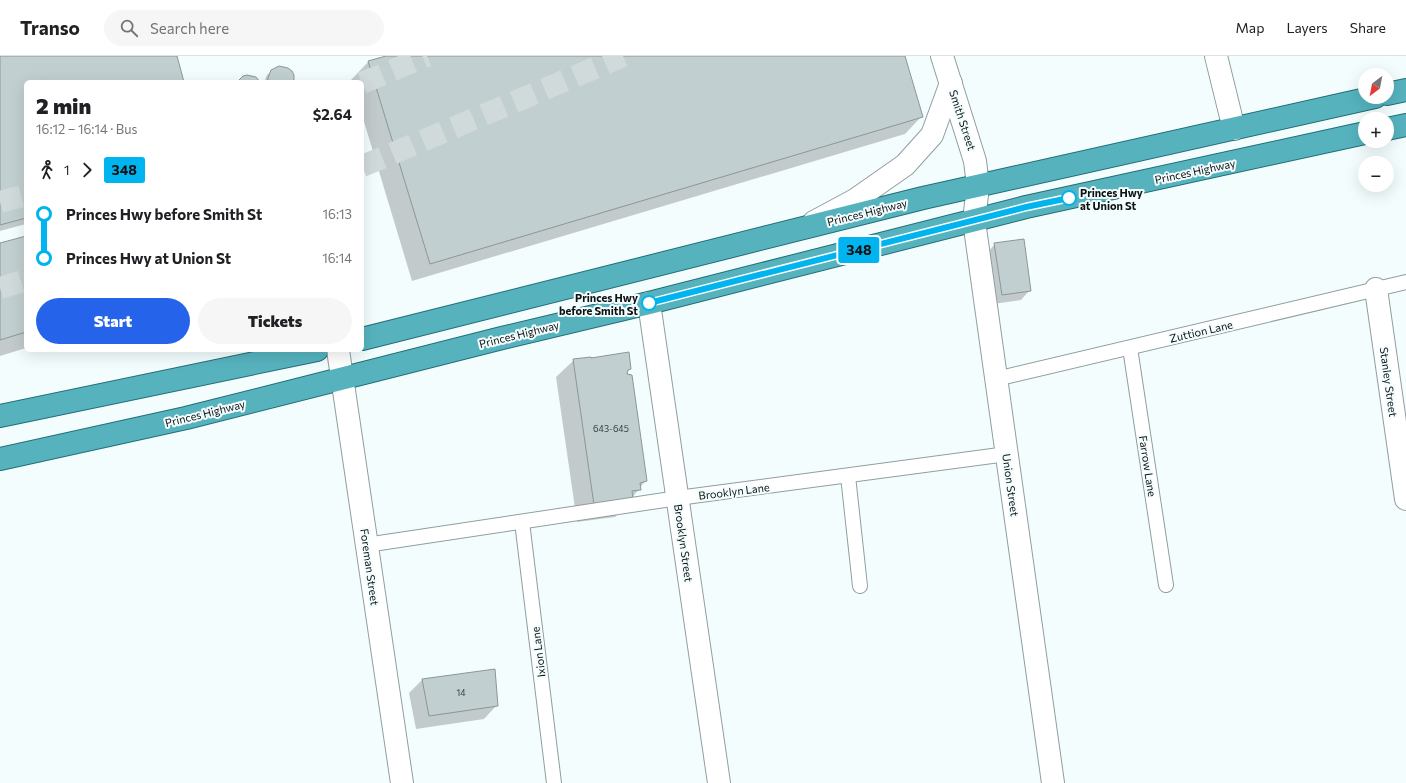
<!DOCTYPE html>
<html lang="en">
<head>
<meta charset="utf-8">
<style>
	body { margin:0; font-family:Commissioner,sans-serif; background:#f6f6f6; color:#202124; height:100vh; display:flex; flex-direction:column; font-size:15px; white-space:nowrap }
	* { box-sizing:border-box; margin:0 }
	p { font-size:13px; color:#757577 }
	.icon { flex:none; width:22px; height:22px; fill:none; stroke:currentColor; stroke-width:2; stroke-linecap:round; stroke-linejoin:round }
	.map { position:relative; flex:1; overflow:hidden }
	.drawer { position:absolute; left:24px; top:24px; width:340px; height:272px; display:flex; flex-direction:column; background:#fff; border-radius:6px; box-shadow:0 4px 16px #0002 }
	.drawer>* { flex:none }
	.badge { padding:0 8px; border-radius:3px; font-size:14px; line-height:26px }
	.needle { width:26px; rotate:212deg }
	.tools { position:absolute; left:1358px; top:12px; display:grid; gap:8px }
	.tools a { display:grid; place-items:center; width:36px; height:36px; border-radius:50%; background:#fff; box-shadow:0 4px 16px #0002; font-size:20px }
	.map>.badge { position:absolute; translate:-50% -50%; box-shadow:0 0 0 2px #fff }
	.legs { display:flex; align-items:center; gap:6px; height:44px; padding:0 12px; font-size:13px }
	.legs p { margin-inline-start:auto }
	.headline { display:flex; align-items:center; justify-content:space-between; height:68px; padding:0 12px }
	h1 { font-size:22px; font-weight:800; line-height:30px }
	.action { display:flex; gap:8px; margin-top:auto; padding:8px 12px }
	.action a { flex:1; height:46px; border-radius:24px; background:#2563eb; color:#fff; font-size:16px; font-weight:800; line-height:46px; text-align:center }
	.action a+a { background:#f6f6f6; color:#202124 }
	ul { padding:0 12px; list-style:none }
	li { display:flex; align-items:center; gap:14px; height:44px; font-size:15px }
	li i { display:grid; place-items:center; width:6px; height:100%; margin:0 5px; background:currentColor }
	li i::after { content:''; width:10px; height:10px; margin:-5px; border:3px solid; border-radius:50%; background:#fff }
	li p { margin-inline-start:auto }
	li:first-child i { background:linear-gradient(#0000 50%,currentColor 0) }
	li:last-child i { background:linear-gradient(currentColor 50%,#0000 0) }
	header { display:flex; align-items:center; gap:24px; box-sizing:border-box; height:56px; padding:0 20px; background:#fff; border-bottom:1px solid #e0e0e0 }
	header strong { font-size:19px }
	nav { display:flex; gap:22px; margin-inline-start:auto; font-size:14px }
	.search { width:280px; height:36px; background:#f6f6f6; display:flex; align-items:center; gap:10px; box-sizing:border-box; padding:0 14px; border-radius:22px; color:#757577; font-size:15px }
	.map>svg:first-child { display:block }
</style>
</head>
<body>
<header>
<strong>Transo</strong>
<div class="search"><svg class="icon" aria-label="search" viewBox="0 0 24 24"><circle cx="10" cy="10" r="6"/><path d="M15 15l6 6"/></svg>Search here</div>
<nav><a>Map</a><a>Layers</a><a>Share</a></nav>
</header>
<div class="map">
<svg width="1406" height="727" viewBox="0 0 1406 727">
	<rect width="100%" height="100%" fill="#f4fdfe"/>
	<!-- shadow -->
	<g fill="#0003">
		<polygon points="0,0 176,0 183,26 26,26 26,168 0,175"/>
		<polygon points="390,0 904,0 922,60 905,78 412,225 362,59 362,26 352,26 351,24 368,6"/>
		<polygon points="280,11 284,11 291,15 292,26 264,26 267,19 272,15"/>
		<polygon points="26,181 26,292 0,300 0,189"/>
		<polygon points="995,188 1030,234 1021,244 993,248 986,198"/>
		<polygon points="591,303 630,312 627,316 646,424 632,442 632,444 615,461 577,466 556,321 574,304"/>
		<polygon points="422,624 497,649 484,663 416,673 409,637"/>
	</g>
	<!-- building -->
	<g fill="#c1cfd1" stroke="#8a9799">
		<polygon points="0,0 177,0 184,26 26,26 26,162 0,169"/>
		<polygon points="386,0 905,0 923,61 430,208 368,5"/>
		<polygon points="279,10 288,12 292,15 294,19 294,26 268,26 268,22 271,14"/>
		<polygon points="247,19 256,21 260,26 237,26 243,20"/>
		<polygon points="26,180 26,276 0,284 0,187"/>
		<polygon points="1024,183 1031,235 1002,239 994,187"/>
		<polygon points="629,296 631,313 628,314 627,318 632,319 647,425 640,427 641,434 632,435 633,444 594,449 573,303 591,301 591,302"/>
		<polygon points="495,613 498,650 429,660 422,623"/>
	</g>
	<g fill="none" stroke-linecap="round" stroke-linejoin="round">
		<!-- motorway-tunnel -->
		<g stroke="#d1dadb" stroke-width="22" stroke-dasharray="22 11" stroke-linecap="butt">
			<polyline points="362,27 427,0"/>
			<polyline points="362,110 389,99 623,0"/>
			<polyline points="0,146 26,139"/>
			<polyline points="0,232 26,224"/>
		</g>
		<!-- service casing -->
		<g stroke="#909ea0" stroke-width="16">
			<g id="service">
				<polyline points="1130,292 1166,529"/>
				<polyline points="996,323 1406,226"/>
				<polyline points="848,420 860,530"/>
				<polyline points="522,466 554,727"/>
				<polyline points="366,489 678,442 1007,398"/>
			</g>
		</g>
		<!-- minor casing -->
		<g stroke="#909ea0" stroke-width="24">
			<g id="minor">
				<polyline points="942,0 975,105 978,130 974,165 1053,727"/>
				<polyline points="1216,0 1234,73"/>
				<polyline points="814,166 855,144 905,109 932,79 951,27"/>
				<polyline points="1376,233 1406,443"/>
				<polyline points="649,247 719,727"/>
				<polyline points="338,294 402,727"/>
			</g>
		</g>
		<!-- trunk casing -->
		<g stroke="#216e77" stroke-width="24">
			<g id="trunk">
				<polyline points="1387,38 1406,34"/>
				<polyline points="1387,73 1406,69"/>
				<polyline points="362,283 923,142 1375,41"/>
				<polyline points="0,360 317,294"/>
				<polyline points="0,403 186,362 502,282 649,247 1026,151 1365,77"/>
			</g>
		</g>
		<!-- service -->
		<use href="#service" stroke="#fff" stroke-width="14"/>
		<!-- minor -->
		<use href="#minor" stroke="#fff" stroke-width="22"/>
		<!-- trunk -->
		<use href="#trunk" stroke="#56b3be" stroke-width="22"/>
	</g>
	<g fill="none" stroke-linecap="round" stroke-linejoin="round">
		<!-- line-1 casing -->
		<g stroke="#fff" stroke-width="9">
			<polyline id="line-1" points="649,247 1026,151 1069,142"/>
		</g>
		<!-- line-1 -->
		<use href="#line-1" stroke="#00b5ef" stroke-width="6"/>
	</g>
	<!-- markers -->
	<g fill="#fff" stroke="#00b5ef" stroke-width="2">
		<circle cx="1069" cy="142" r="7"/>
		<circle cx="649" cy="247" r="7"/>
	</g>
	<g text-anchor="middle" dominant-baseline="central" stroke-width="4" stroke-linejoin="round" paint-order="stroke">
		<!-- number labels -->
		<g font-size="9" fill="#3a4142">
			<text x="611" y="372">643-645</text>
			<text x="461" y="636">14</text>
		</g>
		<!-- street labels -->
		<g font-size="11" fill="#0d1213" stroke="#f4fdfe">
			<text transform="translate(963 64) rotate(72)">Smith Street</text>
			<text transform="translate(1195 115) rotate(-12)">Princes Highway</text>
			<text transform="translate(867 156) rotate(-14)">Princes Highway</text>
			<text transform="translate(1201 275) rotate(-13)">Zuttion Lane</text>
			<text transform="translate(519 278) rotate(-14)">Princes Highway</text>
			<text transform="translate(1389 326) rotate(82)">Stanley Street</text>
			<text transform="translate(205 357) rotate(-14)">Princes Highway</text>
			<text transform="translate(1148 410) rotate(81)">Farrow Lane</text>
			<text transform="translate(1011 429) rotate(82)">Union Street</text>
			<text transform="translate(734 435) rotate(-7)">Brooklyn Lane</text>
			<text transform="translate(684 487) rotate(82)">Brooklyn Street</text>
			<text transform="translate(370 511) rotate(82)">Foreman Street</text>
			<text transform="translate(538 596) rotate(-97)">Ixion Lane</text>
		</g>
		<!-- stop labels -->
		<g font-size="11" font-weight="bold" fill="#0d1213" stroke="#f4fdfe" text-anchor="start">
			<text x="1080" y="136">Princes Hwy<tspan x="1080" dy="13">at Union St</tspan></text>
			<text x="638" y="241" text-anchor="end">Princes Hwy<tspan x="638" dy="13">before Smith St</tspan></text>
		</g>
	</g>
</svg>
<div class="tools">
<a><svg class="needle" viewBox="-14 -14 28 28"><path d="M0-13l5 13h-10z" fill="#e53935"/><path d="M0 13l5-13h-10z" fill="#757577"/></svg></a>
<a>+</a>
<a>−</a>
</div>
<b class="badge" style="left:859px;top:194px;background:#00b5ef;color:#111">348</b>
<section class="drawer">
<div class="headline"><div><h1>2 min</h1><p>16:12 – 16:14 · Bus</p></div><b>$2.64</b></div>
<div class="legs"><svg class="icon" aria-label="walk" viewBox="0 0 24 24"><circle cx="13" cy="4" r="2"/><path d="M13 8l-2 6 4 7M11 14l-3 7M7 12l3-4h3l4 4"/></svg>1<svg class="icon" aria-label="forward" viewBox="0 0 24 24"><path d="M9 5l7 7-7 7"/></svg><b class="badge" style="background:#00b5ef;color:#111">348</b></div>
<ul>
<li><i style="color:#00b5ef"></i><b>Princes Hwy before Smith St</b><p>16:13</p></li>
<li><i style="color:#00b5ef"></i><b>Princes Hwy at Union St</b><p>16:14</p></li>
</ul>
<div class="action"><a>Start</a><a>Tickets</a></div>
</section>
</div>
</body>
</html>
